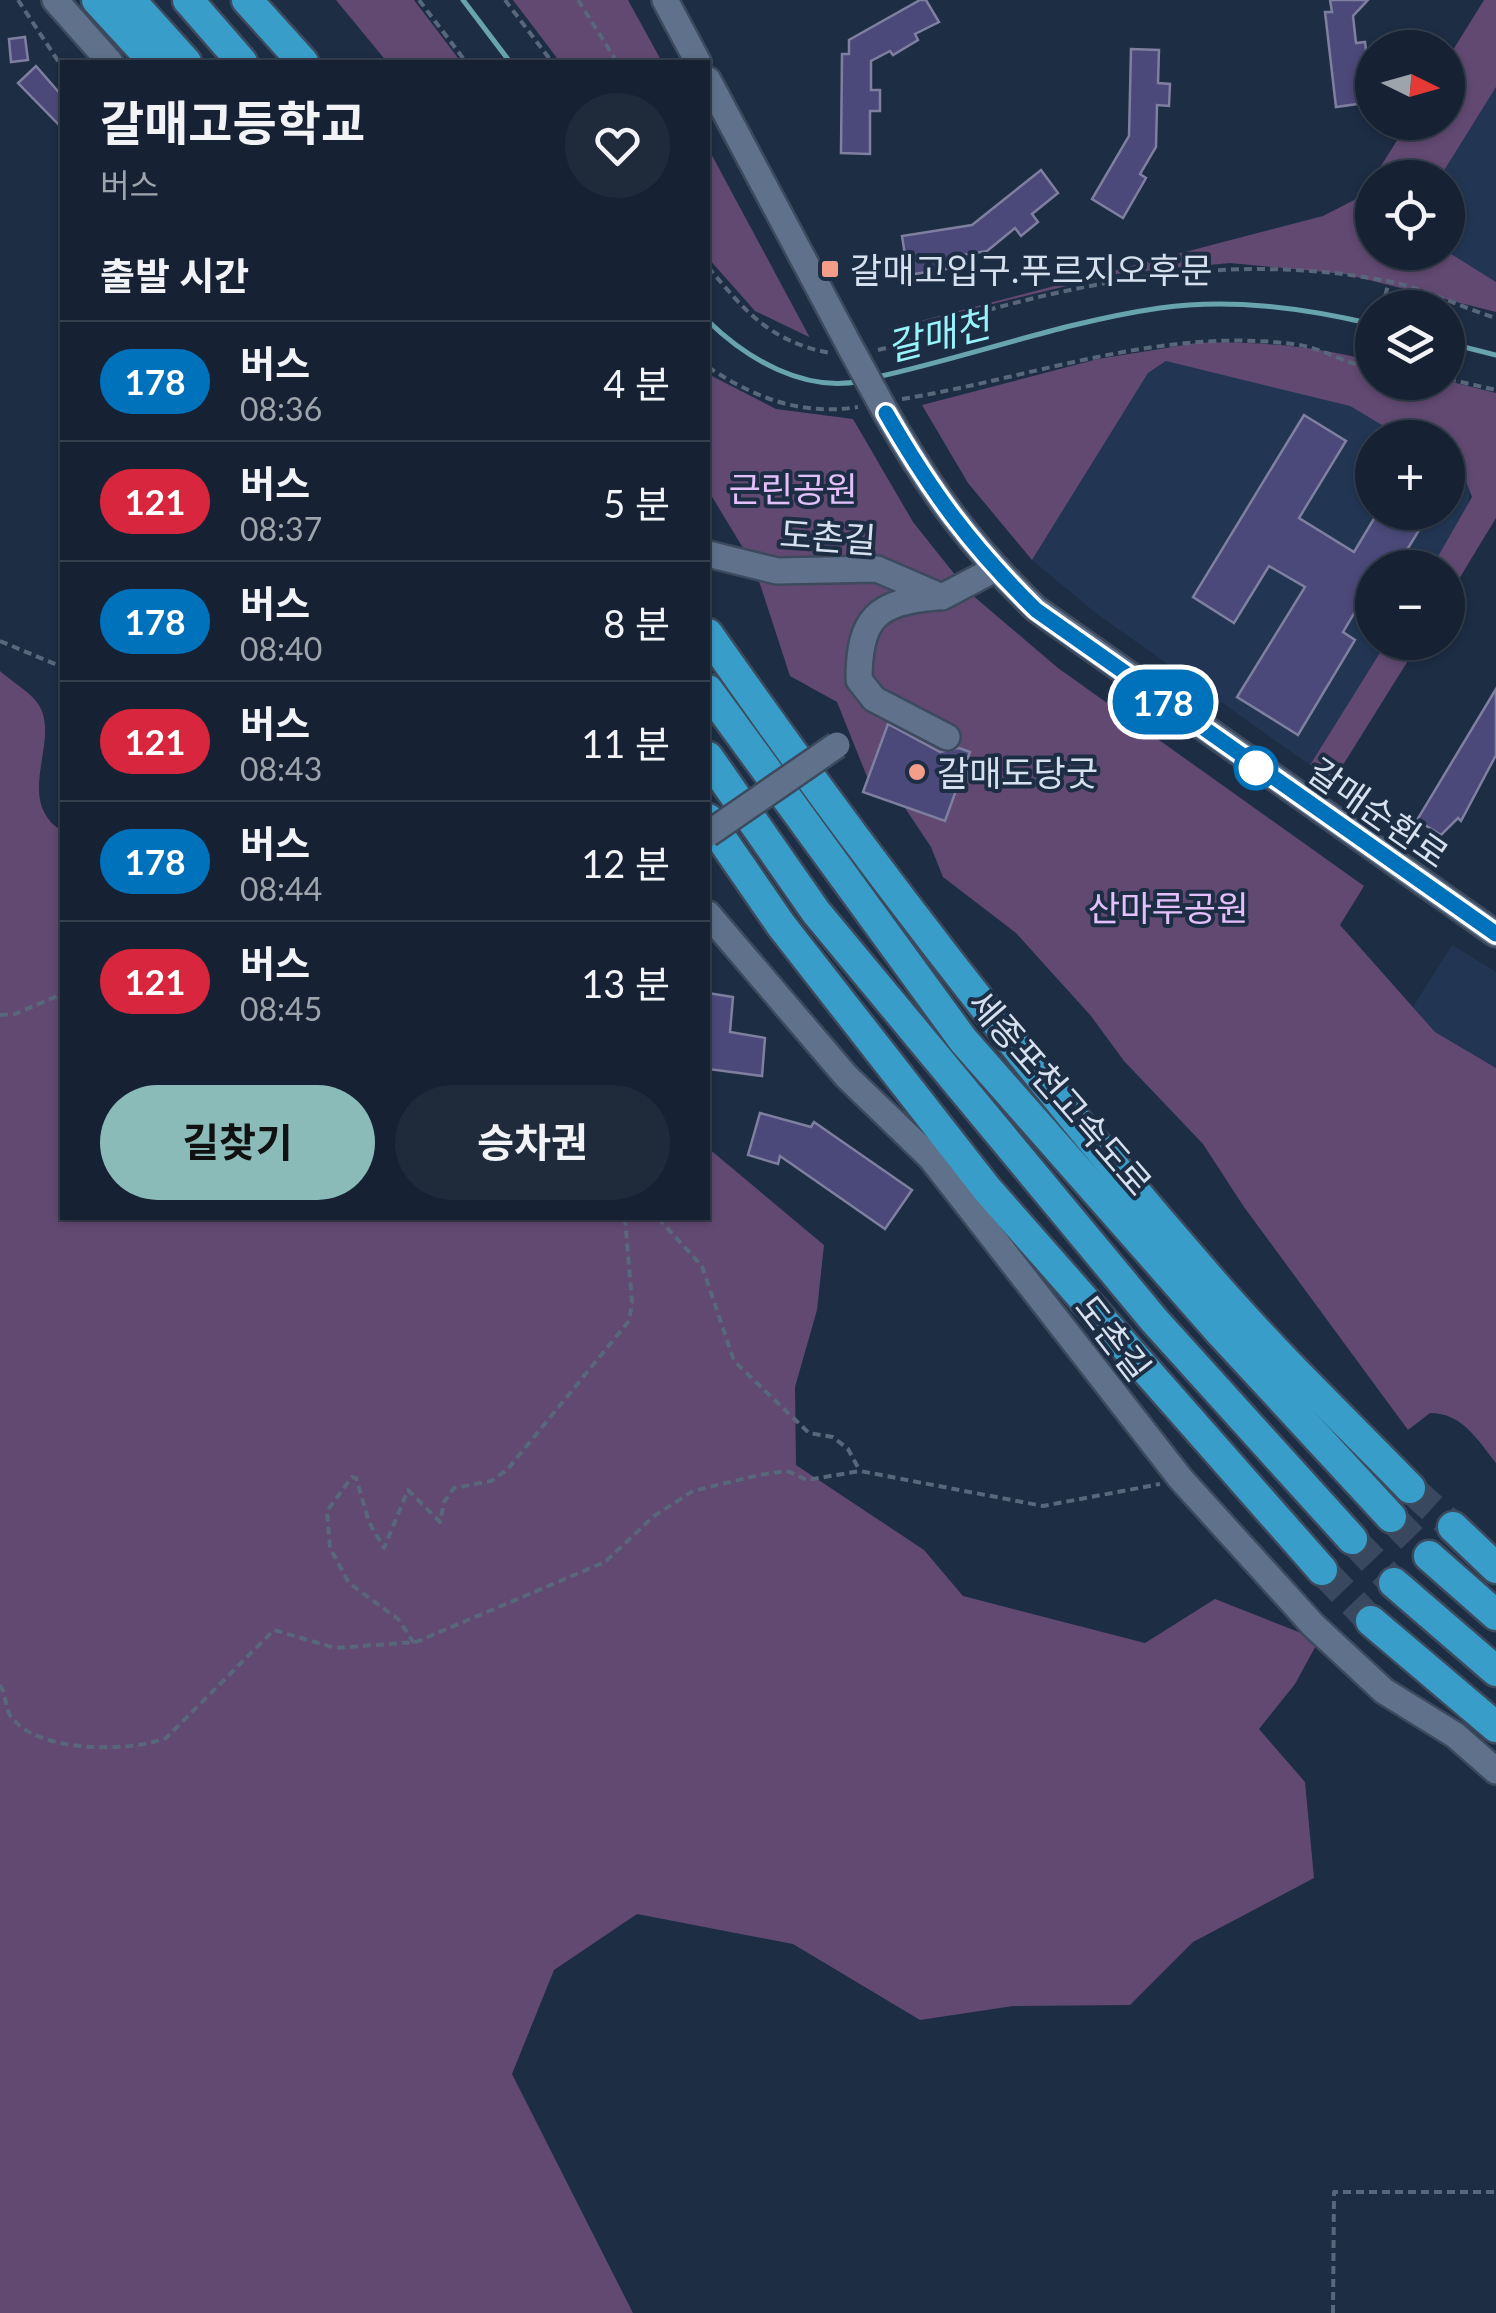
<!DOCTYPE html>
<html lang="ko">
<head>
<meta charset="utf-8">
<style>
	body { margin:0; font-family:Lato,"Noto Sans KR",sans-serif; background:#1f2a3b; color:#f1f3f6; height:100vh; display:flex; flex-direction:column; font-size:38px; white-space:nowrap }
	* { box-sizing:border-box; margin:0 }
	p { font-size:32px; color:#9ea4ac }
	.icon { flex:none; width:55px; height:55px; fill:none; stroke:currentColor; stroke-width:2; stroke-linecap:round; stroke-linejoin:round }
	.map { position:relative; flex:1; overflow:hidden }
	.sheet { position:absolute; left:60px; top:60px; width:650px; height:1160px; display:flex; flex-direction:column; background:#162233; border-radius:0px; box-shadow:0 2px 8px #0004,0 0 0 2px #353f4e }
	.sheet>* { flex:none }
	.badge { padding:0 20px; border-radius:32px; font-size:35px; line-height:65px }
	.needle { width:65px; rotate:95deg }
	.tools { position:absolute; left:1355px; top:30px; display:grid; gap:20px }
	.tools a { display:grid; place-items:center; width:110px; height:110px; border-radius:50%; background:#162233; box-shadow:0 2px 8px #0004,0 0 0 2px #353f4e; font-size:50px }
	.map>.badge { position:absolute; translate:-50% -50%; box-shadow:0 0 0 5px #fff }
	h2 { padding:0 40px; font-size:38px; line-height:90px }
	.round { display:grid; place-items:center; flex:none; width:105px; height:105px; border-radius:52px; background:#1f2a3b }
	.overview { display:flex; align-items:center; justify-content:space-between; height:170px; padding:0 40px }
	h1 { font-size:48px; font-weight:700; line-height:75px }
	.action { display:flex; gap:20px; margin-top:auto; padding:20px 40px }
	.action a { flex:1; height:115px; border-radius:60px; background:#8bbbb9; color:#111; font-size:40px; font-weight:700; line-height:115px; text-align:center }
	.action a+a { background:#1f2a3b; color:#f1f3f6 }
	ul { padding:0; list-style:none }
	li { display:flex; align-items:center; gap:30px; height:120px; padding:0 40px; border-top:2px solid #353f4e }
	li div { flex:1 }
	li b { display:block; font-size:38px }
	li em { font-style:normal }
	li .badge { min-width:110px; font-weight:700; text-align:center }
	.map>svg:first-child { display:block }
</style>
</head>
<body>
<div class="map">
<svg width="1496" height="2313" viewBox="0 0 1496 2313">
	<rect width="100%" height="100%" fill="#1d2d44"/>
	<!-- built -->
	<g fill="#223653">
		<polygon points="1496,87 1496,282 1448,252 1448,178 1440,177"/>
		<polygon points="1168,360 1350,406 1402,437 1372,438 1372,512 1448,512 1448,466 1470,487 1468,510 1432,567 1372,568 1372,642 1386,643 1310,765 1097,614 1032,560 1148,373"/>
		<polygon points="1452,945 1496,972 1496,1068 1435,1032 1413,1007"/>
	</g>
	<!-- green -->
	<g fill="#614971">
		<polygon points="336,0 414,0 461,62 387,62"/>
		<polygon points="513,0 628,0 662,62 560,62"/>
		<polygon points="1484,0 1496,0 1496,87 1440,177 1374,177 1408,123 1448,122 1448,58"/>
		<polygon points="708,148 809,336 809,337 755,311 708,258"/>
		<polygon points="1372,180 1372,252 1448,252 1496,282 1496,312 1345,274 1230,263 1116,274 882,331 1323,216 1354,200"/>
		<path d="M 1197,343 C 1257,341 1314,346 1372,361 L 1372,382 L 1448,381 L 1496,393 L 1496,518 L 1448,597 L 1448,568 L 1432,567 L 1472,497 L 1465,479 L 1448,466 L 1448,438 L 1402,437 L 1350,406 L 1166,361 L 1148,373 L 1032,560 L 968,483 L 922,405 L 1098,359 Z"/>
		<polygon points="708,374 776,409 853,419 913,522 960,581 950,587 746,553 708,490"/>
		<path d="M 861,574 L 903,589 C 896,597 884,598 875,606 C 855,624 844,677 860,699 L 941,742 L 952,730 L 875,691 C 859,668 868,628 889,611 L 949,605 L 971,594 L 1058,668 L 1364,886 L 1340,925 L 1435,1032 L 1496,1068 L 1496,1463 C 1477,1439 1462,1413 1430,1413 L 1408,1430 L 1244,1207 L 1203,1144 L 1124,1061 L 1091,1016 L 1016,933 L 943,877 L 931,847 L 903,805 L 874,794 L 837,702 L 790,676 L 757,575 Z"/>
		<polygon points="1386,643 1419,643 1333,781 1310,765"/>
		<path d="M 0,671 C 11,681 27,690 36,701 C 65,737 11,798 62,831 L 62,1218 L 708,1218 L 708,1148 L 824,1245 L 817,1310 L 795,1387 L 796,1465 L 924,1550 L 963,1596 L 1145,1643 L 1215,1599 L 1319,1640 L 1295,1684 L 1259,1729 L 1305,1782 L 1314,1878 L 1193,1942 L 1130,2005 L 1013,2006 L 920,2020 L 793,1944 L 637,1914 L 554,1970 L 512,2074 L 633,2313 L 0,2313 Z"/>
	</g>
	<g fill="none" stroke-linecap="round" stroke-linejoin="round">
		<!-- stream -->
		<g stroke="#67a4ad" stroke-width="5">
			<polyline points="463,0 510,62"/>
			<path d="M 708,321 C 747,359 805,393 861,381"/>
			<polyline points="1448,343 1496,355"/>
			<path d="M 877,377 C 972,356 1063,322 1160,308 C 1231,298 1303,308 1372,324"/>
		</g>
	</g>
	<!-- building -->
	<g fill="#4b4979" stroke="#7f7f9f" stroke-width="2.5">
		<polygon points="920,0 926,0 939,22 915,34 918,40 893,55 890,51 871,61 871,90 880,90 880,111 870,111 870,154 841,153 842,54 849,54 849,40"/>
		<polygon points="1330,0 1368,0 1353,16 1356,43 1365,42 1368,66 1361,67 1365,103 1336,107 1325,12 1332,12"/>
		<polygon points="25,37 28,60 11,62 9,39"/>
		<polygon points="1131,49 1159,50 1158,83 1170,84 1169,106 1157,105 1156,147 1140,174 1146,178 1123,218 1092,199 1129,136"/>
		<polygon points="36,66 62,96 62,128 18,83"/>
		<polygon points="1041,170 1058,193 1032,214 1038,222 1021,236 1015,228 987,251 951,257 953,268 908,275 902,236 972,225"/>
		<polygon points="1304,415 1346,441 1299,518 1354,552 1378,512 1430,512 1396,568 1386,562 1382,568 1372,568 1372,583 1343,632 1355,640 1298,735 1237,697 1305,587 1269,566 1234,623 1193,597"/>
		<polygon points="1496,689 1496,755 1461,821 1458,818 1441,835 1417,820"/>
		<polygon points="888,724 940,752 959,748 970,752 945,821 863,792"/>
		<polygon points="708,993 733,997 730,1032 765,1038 762,1076 708,1069"/>
		<polygon points="760,1113 811,1127 814,1122 912,1190 885,1229 780,1156 778,1164 748,1155"/>
	</g>
	<g fill="none" stroke-linecap="round" stroke-linejoin="round">
		<!-- highway-tunnel -->
		<g stroke="#39485e" stroke-width="30" stroke-dasharray="30 15" stroke-linecap="butt">
			<polyline points="1410,1488 1453,1527"/>
			<polyline points="1391,1517 1429,1556"/>
			<polyline points="1352,1539 1394,1583"/>
			<polyline points="1322,1570 1371,1621"/>
		</g>
		<!-- minor casing -->
		<g stroke="#3d4a5d" stroke-width="30">
			<g id="minor">
				<polyline points="55,0 110,62"/>
				<polyline points="665,0 698,62"/>
				<polyline points="708,80 849,345"/>
				<path d="M 886,413 C 932,493 970,545 1036,609 L 1496,934"/>
				<polyline points="708,554 777,571 877,569 942,597 995,569"/>
				<path d="M 937,597 C 877,602 859,617 859,680 L 874,699 L 947,737"/>
				<polyline points="708,914 846,1076 931,1158 1180,1478 1313,1625 1384,1691 1455,1735 1496,1771"/>
			</g>
		</g>
		<!-- highway casing -->
		<g stroke="#3d4a5d" stroke-width="35">
			<g id="highway">
				<polyline points="97,0 154,62"/>
				<polyline points="130,0 186,62"/>
				<polyline points="188,0 242,62"/>
				<polyline points="247,0 303,62"/>
				<path d="M 708,634 C 866,860 1034,1078 1216,1286 C 1277,1356 1345,1421 1410,1488"/>
				<polyline points="708,690 963,1040 1220,1332 1391,1517"/>
				<polyline points="708,757 816,912 1154,1320 1352,1539"/>
				<polyline points="708,819 781,925 987,1189 1322,1570"/>
				<polyline points="1453,1527 1496,1568"/>
				<polyline points="1429,1556 1496,1615"/>
				<polyline points="1394,1583 1496,1671"/>
				<polyline points="1371,1621 1496,1727"/>
			</g>
		</g>
		<!-- path -->
		<g stroke="#59677b" stroke-width="4" stroke-dasharray="8 5" stroke-linecap="butt">
			<polyline points="18,0 62,67"/>
			<polyline points="419,0 466,62"/>
			<polyline points="505,0 552,62"/>
			<polyline points="578,0 617,62"/>
			<path d="M 708,267 C 746,312 769,341 830,353"/>
			<polyline points="1382,308 1389,281"/>
			<path d="M 878,350 C 912,342 939,325 971,315 C 1104,276 1249,254 1387,281 C 1424,288 1460,307 1496,318"/>
			<path d="M 708,367 C 755,398 801,416 858,407"/>
			<polyline points="1366,367 1372,341"/>
			<polyline points="1448,379 1496,390"/>
			<path d="M 902,399 C 1032,378 1159,327 1293,344 C 1321,347 1345,364 1372,368"/>
			<polyline points="0,641 62,667"/>
			<polyline points="0,1015 15,1014 62,994"/>
			<polyline points="658,1218 702,1266 734,1361 809,1433 833,1437 848,1449 860,1471"/>
			<polyline points="414,1643 398,1619 349,1583 330,1548 327,1511 352,1477 356,1478 369,1522 384,1548 408,1490 440,1522 444,1502 454,1488 491,1481 507,1470 629,1321 632,1303 625,1218"/>
			<path d="M 0,1685 C 6,1694 5,1706 10,1715 C 34,1753 129,1753 166,1738 L 274,1630 L 335,1648 L 416,1642 L 605,1562 L 654,1516 L 693,1491 L 759,1475 L 787,1471 L 807,1480 L 860,1471 L 1043,1506 L 1160,1484"/>
			<polyline points="1333,2313 1334,2192 1496,2192"/>
		</g>
		<!-- minor -->
		<use href="#minor" stroke="#5f718b" stroke-width="25"/>
		<!-- highway -->
		<use href="#highway" stroke="#389ec9" stroke-width="30"/>
		<!-- minor-bridge casing -->
		<g stroke="#3d4a5d" stroke-width="30" stroke-linecap="butt">
			<g id="minor-bridge">
				<polyline points="849,345 886,413"/>
				<polyline points="708,834 837,745"/>
			</g>
		</g>
		<!-- minor-bridge -->
		<use href="#minor-bridge" stroke="#5f718b" stroke-width="25"/>
	</g>
	<g fill="none" stroke-linecap="round" stroke-linejoin="round">
		<!-- line casing -->
		<g stroke="#fff" stroke-width="22">
			<path id="line" d="M 886,413 C 932,493 970,545 1036,610 L 1496,934"/>
		</g>
		<!-- line -->
		<use href="#line" stroke="#0072bc" stroke-width="15"/>
	</g>
	<!-- markers -->
	<g fill="#f49e8a" stroke="#1d2d44" stroke-width="4">
		<rect x="820" y="259" width="20" height="20" rx="5"/>
		<circle cx="917" cy="772" r="10"/>
	</g>
	<circle fill="#fff" stroke="#0072bc" stroke-width="5" cx="1256" cy="768" r="20"/>
	<g text-anchor="middle" dominant-baseline="central" stroke-width="8" stroke-linejoin="round" paint-order="stroke">
		<!-- poi labels -->
		<g font-size="35" fill="#d6e0ef" stroke="#1d2d44" text-anchor="start">
			<text x="850" y="269">갈매고입구.푸르지오후문</text>
			<text x="937" y="772">갈매도당굿</text>
		</g>
		<!-- park labels -->
		<g font-size="35" fill="#e3c0fa" stroke="#1d2d44">
			<text x="793" y="488">근린공원</text>
			<text x="1168" y="907">산마루공원</text>
		</g>
		<!-- street labels -->
		<g font-size="35" fill="#d6e0ef" stroke="#1d2d44">
			<text transform="translate(828 536) rotate(4)">도촌길</text>
			<text transform="translate(1379 812) rotate(35)">갈매순환로</text>
			<text transform="translate(1061 1092) rotate(49)">세종포천고속도로</text>
			<text transform="translate(1114 1337) rotate(52)">도촌길</text>
		</g>
		<!-- water labels -->
		<g font-size="38" font-style="italic" fill="#98f3fa" stroke="#1d2d44">
			<text transform="translate(938 334) rotate(-14)">갈매천</text>
		</g>
	</g>
</svg>
<div class="tools">
<a><svg class="needle" viewBox="-14 -14 28 28"><path d="M0-13l5 13h-10z" fill="#e53935"/><path d="M0 13l5-13h-10z" fill="#9ea4ac"/></svg></a>
<a><svg class="icon" aria-label="locate" viewBox="0 0 24 24"><circle cx="12" cy="12" r="6"/><path d="M12 2v4M12 18v4M2 12h4M18 12h4"/></svg></a>
<a><svg class="icon" aria-label="layers" viewBox="0 0 24 24"><path d="M12 4l9 5-9 5-9-5zM3 14l9 5 9-5"/></svg></a>
<a>+</a>
<a>−</a>
</div>
<b class="badge" style="left:1163px;top:702px;background:#0072bc;color:#fff">178</b>
<section class="sheet">
<div class="overview"><div><h1>갈매고등학교</h1><p>버스</p></div><a class="round"><svg class="icon" aria-label="heart" viewBox="0 0 24 24"><path d="M12 20l-8-8c-3-5 5-10 8-4 3-6 11-1 8 4z"/></svg></a></div>
<h2>출발 시간</h2>
<ul>
<li><span class="badge" style="background:#0072bc;color:#fff">178</span><div><b>버스</b><p>08:36</p></div><em>4 분</em></li>
<li><span class="badge" style="background:#d7263d;color:#fff">121</span><div><b>버스</b><p>08:37</p></div><em>5 분</em></li>
<li><span class="badge" style="background:#0072bc;color:#fff">178</span><div><b>버스</b><p>08:40</p></div><em>8 분</em></li>
<li><span class="badge" style="background:#d7263d;color:#fff">121</span><div><b>버스</b><p>08:43</p></div><em>11 분</em></li>
<li><span class="badge" style="background:#0072bc;color:#fff">178</span><div><b>버스</b><p>08:44</p></div><em>12 분</em></li>
<li><span class="badge" style="background:#d7263d;color:#fff">121</span><div><b>버스</b><p>08:45</p></div><em>13 분</em></li>
</ul>
<div class="action"><a>길찾기</a><a>승차권</a></div>
</section>
</div>
</body>
</html>
